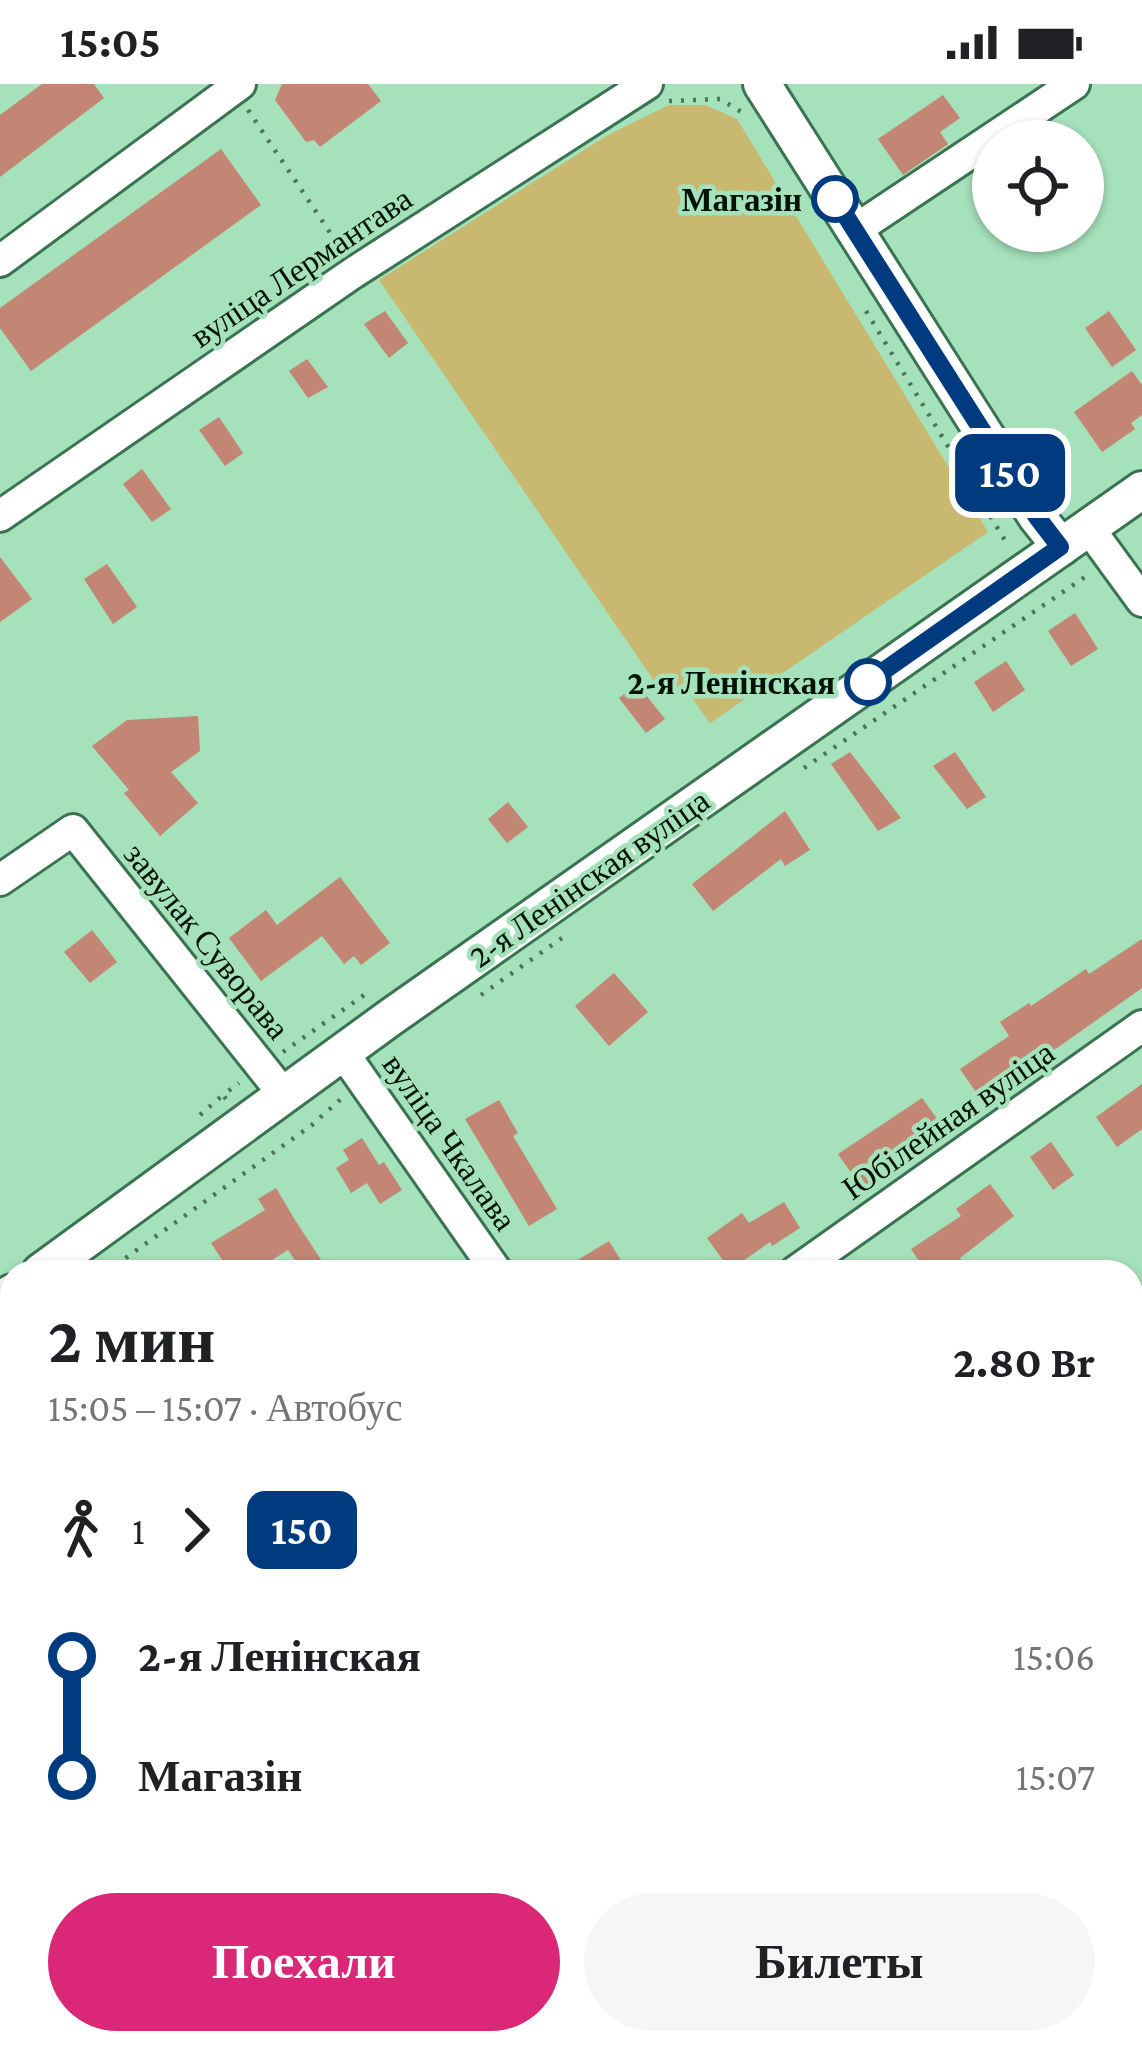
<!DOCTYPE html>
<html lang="ru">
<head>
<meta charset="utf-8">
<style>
	body { margin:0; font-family:"Crimson Pro",serif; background:#f6f6f6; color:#202124; height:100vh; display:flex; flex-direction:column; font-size:45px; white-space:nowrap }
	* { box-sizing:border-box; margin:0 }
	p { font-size:39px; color:#757577 }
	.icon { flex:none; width:66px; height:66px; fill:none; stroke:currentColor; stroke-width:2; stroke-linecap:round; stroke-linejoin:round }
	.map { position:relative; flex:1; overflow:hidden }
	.side { position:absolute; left:0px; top:1176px; width:1143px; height:795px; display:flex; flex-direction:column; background:#fff; border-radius:36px 36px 0 0; box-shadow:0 3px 9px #0004 }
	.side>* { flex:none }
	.badge { padding:0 24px; border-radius:18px; font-size:42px; line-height:78px }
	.controls { position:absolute; left:972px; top:36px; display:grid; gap:24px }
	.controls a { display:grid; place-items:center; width:132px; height:132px; border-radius:50%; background:#fff; box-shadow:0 3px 9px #0004; font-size:60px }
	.map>.badge { position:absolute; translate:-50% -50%; box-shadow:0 0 0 6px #fff }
	.legs { display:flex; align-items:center; gap:18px; height:132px; padding:0 48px; font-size:39px }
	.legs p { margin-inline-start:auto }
	.headline { display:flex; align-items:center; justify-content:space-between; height:204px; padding:0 48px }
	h1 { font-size:66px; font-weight:700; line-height:90px }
	.primary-button { display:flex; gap:24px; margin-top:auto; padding:24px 48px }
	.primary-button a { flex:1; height:138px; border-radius:72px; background:#db2777; color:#fff; font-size:48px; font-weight:700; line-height:138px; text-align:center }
	.primary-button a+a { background:#f6f6f6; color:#202124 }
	ul { padding:0 48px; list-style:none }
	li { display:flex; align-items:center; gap:42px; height:120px; font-size:45px }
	li i { display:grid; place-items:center; width:18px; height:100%; margin:0 15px; background:currentColor }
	li i::after { content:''; width:30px; height:30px; margin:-15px; border:9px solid; border-radius:50%; background:#fff }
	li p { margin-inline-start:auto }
	li:first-child i { background:linear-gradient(#0000 50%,currentColor 0) }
	li:last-child i { background:linear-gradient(currentColor 50%,#0000 0) }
	.status { display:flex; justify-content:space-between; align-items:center; height:84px; padding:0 60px; background:#fff; direction:ltr }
	.status svg { height:33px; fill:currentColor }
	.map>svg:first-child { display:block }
</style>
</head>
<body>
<div class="status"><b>15:05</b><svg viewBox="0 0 49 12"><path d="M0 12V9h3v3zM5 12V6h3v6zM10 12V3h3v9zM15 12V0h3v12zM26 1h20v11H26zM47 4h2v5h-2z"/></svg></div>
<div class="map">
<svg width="1142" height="1970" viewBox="0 0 1142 1970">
	<rect width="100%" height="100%" fill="#a5e1ba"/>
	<!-- green -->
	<polygon fill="#c9b86f" points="669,21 705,21 737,35 988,448 710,639 682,600 666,614 379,196 608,51"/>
	<!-- building -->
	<g fill="#c38574">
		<polygon points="42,0 94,0 104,14 0,93 0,31"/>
		<polygon points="282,0 368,0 381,17 320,63 314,56 306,58 275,16"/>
		<polygon points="943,11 960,34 940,48 948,60 903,91 878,55"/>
		<polygon points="221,65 261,121 31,287 0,244 0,224"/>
		<polygon points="385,227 408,259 389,274 364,240"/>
		<polygon points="1109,227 1136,266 1112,283 1085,244"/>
		<polygon points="307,275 328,303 308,314 289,287"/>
		<polygon points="1132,287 1142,301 1142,331 1131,339 1135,345 1102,368 1074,328"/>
		<polygon points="219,333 243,369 225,382 199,346"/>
		<polygon points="142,385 171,425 152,438 123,400"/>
		<polygon points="0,473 32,515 0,538"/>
		<polygon points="107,480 137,523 113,540 84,495"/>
		<polygon points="1075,529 1098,565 1071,582 1048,547"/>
		<polygon points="1006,577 1025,606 993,628 974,598"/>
		<polygon points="637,600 665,635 646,649 619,614"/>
		<polygon points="198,632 200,667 171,688 198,719 160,752 124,709 129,706 92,662 127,636"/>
		<polygon points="850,668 901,734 878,747 831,680"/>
		<polygon points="955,668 986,713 967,725 933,682"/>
		<polygon points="508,718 528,743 507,759 488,735"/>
		<polygon points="785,727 810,766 785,782 781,775 713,827 692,800"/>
		<polygon points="340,793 390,859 361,881 354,872 344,880 322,852 261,897 229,854 266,826 277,841"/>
		<polygon points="92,846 117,878 90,899 64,868"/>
		<polygon points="1142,855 1142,904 982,1017 960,985 1009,952 1000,938 1029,919 1031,922 1086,885 1089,890"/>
		<polygon points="614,889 648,928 609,962 575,922"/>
		<polygon points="1142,1000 1142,1045 1117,1063 1096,1033"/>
		<polygon points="922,1014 948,1050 864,1107 838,1070"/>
		<polygon points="499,1016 518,1049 513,1052 557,1125 529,1142 465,1035"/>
		<polygon points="362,1054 379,1081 384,1078 402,1106 380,1120 367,1099 351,1109 336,1084 349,1076 343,1066"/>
		<polygon points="1051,1058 1074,1091 1053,1106 1030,1073"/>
		<polygon points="990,1100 1014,1132 960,1174 969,1188 926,1188 911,1165 961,1132 956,1125"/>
		<polygon points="276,1104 295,1136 329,1188 303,1188 288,1166 253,1188 230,1188 211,1159 265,1126 258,1115"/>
		<polygon points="784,1118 800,1144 772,1162 770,1158 730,1186 707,1154 742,1129 749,1139"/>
		<polygon points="609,1157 628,1188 558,1188"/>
	</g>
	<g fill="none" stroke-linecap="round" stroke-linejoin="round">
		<!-- minor casing -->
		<g stroke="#3a7352" stroke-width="36">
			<g id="minor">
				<polyline points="855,146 1074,0"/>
				<polyline points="0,177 240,0"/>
				<polyline points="0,432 353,189 647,0"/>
				<polyline points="1088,443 1142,517"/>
				<polyline points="0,796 73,746 285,1012"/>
				<polyline points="344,970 497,1188"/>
				<polyline points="795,1188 1142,942"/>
				<polyline points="1131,1486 1142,1478"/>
				<polyline points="384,1959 391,1970"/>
				<polyline points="1039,1959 1046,1970"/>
				<polyline points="106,1970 118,1959"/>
			</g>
		</g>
		<!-- major casing -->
		<g stroke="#3a7352" stroke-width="42">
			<g id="major">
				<polyline points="762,0 1037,433 1061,463"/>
				<polyline points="41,1188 391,933 1142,406"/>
				<polyline points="0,1217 12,1209"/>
			</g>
		</g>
		<!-- path -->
		<g stroke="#4d735b" stroke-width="4.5" stroke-dasharray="3 9" stroke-linecap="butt">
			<polyline points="669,17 720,15 743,29"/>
			<polyline points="248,26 335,156"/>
			<polyline points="866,227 1009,463"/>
			<polyline points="804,684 1088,491"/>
			<polyline points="481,911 569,849"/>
			<polyline points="283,968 367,909"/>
			<polyline points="226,1015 223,1011 239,999"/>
			<polyline points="200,1031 223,1011"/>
			<polyline points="106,1188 312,1041 342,1014"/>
			<polyline points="0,1263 12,1254"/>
		</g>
		<!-- minor -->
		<use href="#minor" stroke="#fff" stroke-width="30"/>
		<!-- major -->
		<use href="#major" stroke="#fff" stroke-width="36"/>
	</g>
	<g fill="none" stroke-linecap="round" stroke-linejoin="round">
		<!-- line-1 casing -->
		<g stroke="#fff" stroke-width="27">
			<polyline id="line-1" points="835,115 1037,433 1060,463 868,598"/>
		</g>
		<!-- line-1 -->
		<use href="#line-1" stroke="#003b80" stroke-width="18"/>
	</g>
	<!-- markers -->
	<g fill="#fff" stroke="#003b80" stroke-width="6">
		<circle cx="835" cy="115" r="21"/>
		<circle cx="868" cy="598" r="21"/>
	</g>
	<g text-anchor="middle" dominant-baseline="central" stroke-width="9" stroke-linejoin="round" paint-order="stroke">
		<!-- stop labels -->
		<g font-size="33" font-weight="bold" fill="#001106" stroke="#a5e1ba" text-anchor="end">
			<text x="802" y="115">Магазін</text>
			<text x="835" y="598">2-я Ленінская</text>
		</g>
		<!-- street labels -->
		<g font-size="33" fill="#001106" stroke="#a5e1ba">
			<text transform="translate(301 183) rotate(-34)">вуліца Лермантава</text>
			<text transform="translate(589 794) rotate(-35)">2-я Ленінская вуліца</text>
			<text transform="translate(207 857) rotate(51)">завулак Суворава</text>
			<text transform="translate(948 1036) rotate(-35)">Юбілейная вуліца</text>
			<text transform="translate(450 1058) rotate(55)">вуліца Чкалава</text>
		</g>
	</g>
</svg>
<div class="controls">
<a><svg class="icon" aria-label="locate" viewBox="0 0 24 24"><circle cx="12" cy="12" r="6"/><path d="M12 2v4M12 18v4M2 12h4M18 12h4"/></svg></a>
</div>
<b class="badge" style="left:1010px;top:389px;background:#003b80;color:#fff">150</b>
<section class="side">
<div class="headline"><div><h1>2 мин</h1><p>15:05 – 15:07 · Автобус</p></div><b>2.80 Br</b></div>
<div class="legs"><svg class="icon" aria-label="walk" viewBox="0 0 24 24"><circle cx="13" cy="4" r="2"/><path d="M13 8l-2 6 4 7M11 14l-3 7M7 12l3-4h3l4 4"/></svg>1<svg class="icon" aria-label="forward" viewBox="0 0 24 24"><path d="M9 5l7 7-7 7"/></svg><b class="badge" style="background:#003b80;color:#fff">150</b></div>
<ul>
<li><i style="color:#003b80"></i><b>2-я Ленінская</b><p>15:06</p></li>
<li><i style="color:#003b80"></i><b>Магазін</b><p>15:07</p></li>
</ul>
<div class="primary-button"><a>Поехали</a><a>Билеты</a></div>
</section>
</div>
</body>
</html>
